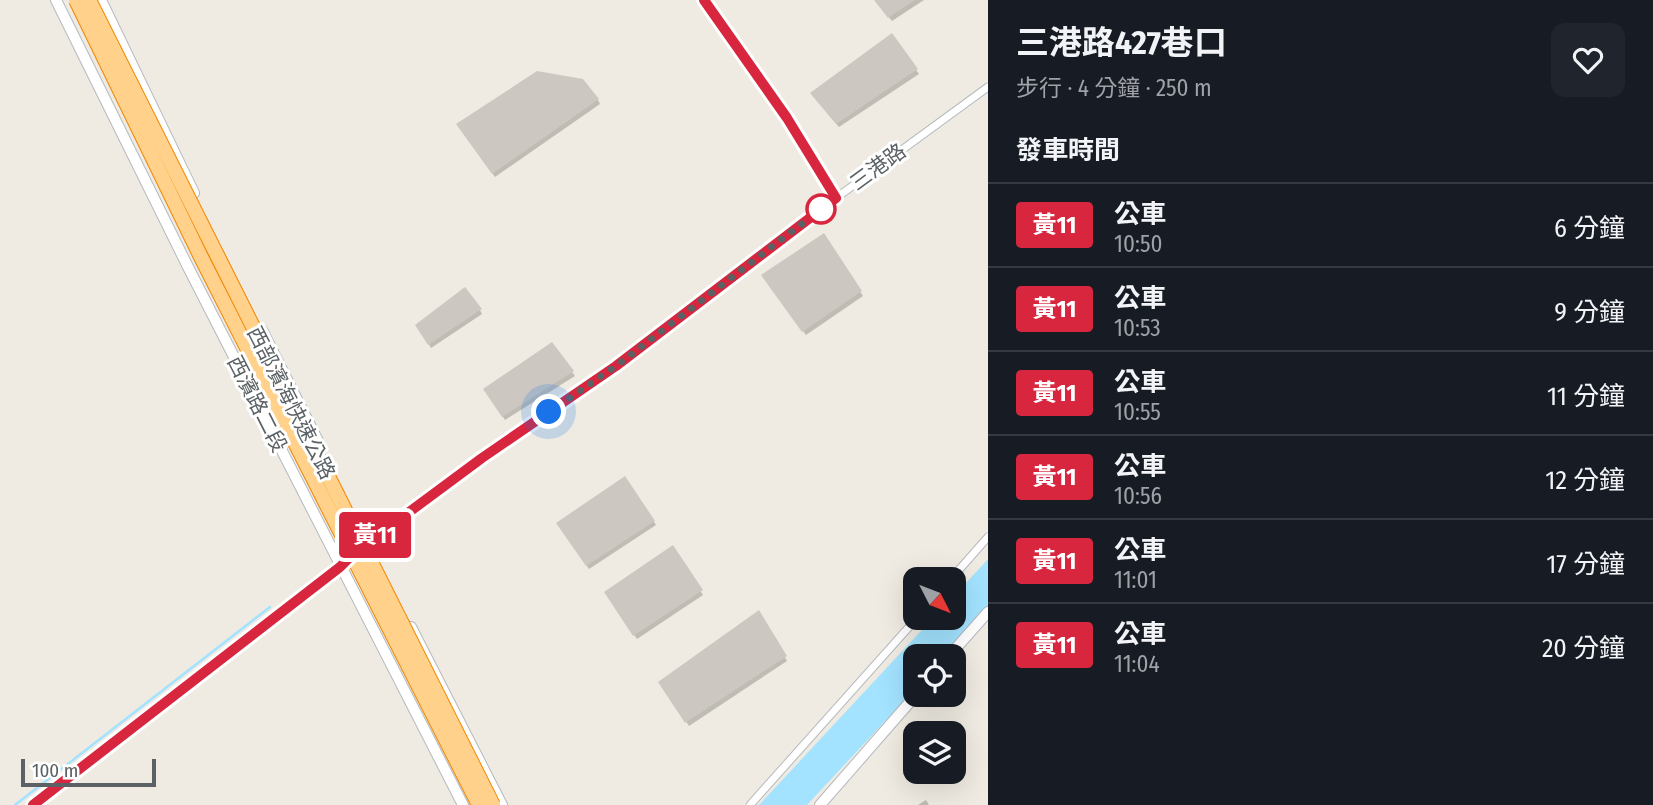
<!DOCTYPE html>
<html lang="zh-TW">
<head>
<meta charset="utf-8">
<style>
	body { margin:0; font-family:"Fira Sans Condensed","Noto Sans TC",sans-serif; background:#20242c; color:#f1f3f6; height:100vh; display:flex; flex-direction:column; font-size:26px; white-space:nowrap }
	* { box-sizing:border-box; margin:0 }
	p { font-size:23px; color:#9ea1a6 }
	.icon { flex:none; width:38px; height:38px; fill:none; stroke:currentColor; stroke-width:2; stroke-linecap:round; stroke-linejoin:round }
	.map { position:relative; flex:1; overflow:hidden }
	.side { display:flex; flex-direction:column; background:#171b24; width:665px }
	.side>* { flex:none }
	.badge { padding:0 14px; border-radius:5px; font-size:24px; line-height:46px }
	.needle { width:46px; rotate:132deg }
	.controls { position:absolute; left:903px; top:567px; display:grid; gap:14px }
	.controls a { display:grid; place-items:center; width:63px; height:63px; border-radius:14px; background:#171b24; box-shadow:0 7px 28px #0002; font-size:35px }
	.scale { position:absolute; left:21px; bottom:18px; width:135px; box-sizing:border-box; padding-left:7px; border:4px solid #5b6165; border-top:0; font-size:19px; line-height:24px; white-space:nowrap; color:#5b6165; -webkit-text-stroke:5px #fff; paint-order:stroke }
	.you { position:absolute; width:35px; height:35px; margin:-18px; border:5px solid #fff; border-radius:50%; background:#1a73e8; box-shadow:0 0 0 10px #1a73e833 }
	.map>.badge { position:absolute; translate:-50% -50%; box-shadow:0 0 0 4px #fff }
	h2 { padding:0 28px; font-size:26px; line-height:63px }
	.round { display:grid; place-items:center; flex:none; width:74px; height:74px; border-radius:14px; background:#20242c }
	.summary { display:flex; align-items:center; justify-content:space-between; height:119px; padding:0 28px }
	h1 { font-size:33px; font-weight:700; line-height:52px }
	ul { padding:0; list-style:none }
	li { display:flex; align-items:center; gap:21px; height:84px; padding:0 28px; border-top:2px solid #363941 }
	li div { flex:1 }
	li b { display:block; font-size:26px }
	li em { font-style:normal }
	li .badge { min-width:77px; font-weight:700; text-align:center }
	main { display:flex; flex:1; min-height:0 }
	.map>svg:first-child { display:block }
</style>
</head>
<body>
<main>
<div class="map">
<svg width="988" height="805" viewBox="0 0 988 805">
	<rect width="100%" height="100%" fill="#efebe2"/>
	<!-- water -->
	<polygon fill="#a3e3ff" points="988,559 988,610 945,656 915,656 915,689 807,805 759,805 933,618 954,618 954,596"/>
	<!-- shadow -->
	<g fill="#0003">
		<polygon points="875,0 924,0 892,21"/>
		<polygon points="892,36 919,74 839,127 815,98"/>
		<polygon points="598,100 600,104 495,177 461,128"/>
		<polygon points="824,235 863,296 806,335 766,280"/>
		<polygon points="480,310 482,314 431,348 418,325"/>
		<polygon points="572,372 575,376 505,420 486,390"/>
		<polygon points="625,478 656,525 589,569 558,523"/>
		<polygon points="672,548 703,595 637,639 606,593"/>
		<polygon points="759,612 787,661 689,726 661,682"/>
		<polygon points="926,800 929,805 918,805"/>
	</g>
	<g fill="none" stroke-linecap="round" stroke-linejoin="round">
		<!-- stream -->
		<polyline stroke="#a3e3ff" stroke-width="2.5" points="15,805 270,607"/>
	</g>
	<!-- building -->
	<g fill="#ccc8c1">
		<polygon points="874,0 915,0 888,18"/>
		<polygon points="892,33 918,69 836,124 810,93"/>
		<polygon points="537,71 583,79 599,99 492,174 456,124"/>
		<polygon points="824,233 862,291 802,332 761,275"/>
		<polygon points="465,287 482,309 428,345 415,325"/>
		<polygon points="552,342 574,371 502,417 483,389"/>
		<polygon points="625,476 655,521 586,566 556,523"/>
		<polygon points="673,545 703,590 633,636 604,592"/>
		<polygon points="759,610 787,656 685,723 658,682"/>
	</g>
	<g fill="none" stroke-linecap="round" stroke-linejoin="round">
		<!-- street casing -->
		<g stroke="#b5babe" stroke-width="9">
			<g id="street">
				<polyline points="362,544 616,366 836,198 988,87"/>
				<polyline points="951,579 988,537"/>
				<polyline points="33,805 340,567 352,555"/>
				<polyline points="750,805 917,618"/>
			</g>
		</g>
		<!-- secondary casing -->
		<g stroke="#b4b9be" stroke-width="12">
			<g id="secondary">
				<polyline points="56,0 187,265 463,805"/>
				<polyline points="101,0 194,193"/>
				<polyline points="262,330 321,447"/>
				<polyline points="411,627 502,805"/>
				<polyline points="949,656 988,612"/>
				<polyline points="820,805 916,695"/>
			</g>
		</g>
		<!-- street -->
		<use href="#street" stroke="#fff" stroke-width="7"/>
		<!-- secondary -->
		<use href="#secondary" stroke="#fff" stroke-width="10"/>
		<!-- highway-bridge casing -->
		<g stroke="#f28500" stroke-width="16" stroke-linecap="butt">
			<g id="highway-bridge">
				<polyline points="76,0 202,259 479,805"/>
				<polyline points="89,0 493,805"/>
			</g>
		</g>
		<!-- highway-bridge -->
		<use href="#highway-bridge" stroke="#ffd18a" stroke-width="14"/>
	</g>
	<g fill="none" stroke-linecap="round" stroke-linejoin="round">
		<!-- line casing -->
		<g stroke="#fff" stroke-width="16">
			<polyline id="line" points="33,805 340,567 366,541 393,524 482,458 616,366 836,198 787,118 704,0"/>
		</g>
		<!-- line -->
		<use href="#line" stroke="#d7263d" stroke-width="10"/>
		<!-- walk -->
		<polyline stroke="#5b6165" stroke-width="7" stroke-dasharray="0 12.6" points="549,412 616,366 821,209"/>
	</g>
	<!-- markers -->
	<circle fill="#fff" stroke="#d7263d" stroke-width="3.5" cx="821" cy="209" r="14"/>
	<g text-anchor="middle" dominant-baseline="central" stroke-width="6" stroke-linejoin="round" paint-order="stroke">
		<!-- street labels -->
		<g font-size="21" fill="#5b6165" stroke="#fff">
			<text transform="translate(878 167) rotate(-36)">三港路</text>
			<text transform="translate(291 403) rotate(63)">西部濱海快速公路</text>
			<text transform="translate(257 404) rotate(63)">西濱路二段</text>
		</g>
	</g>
</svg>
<div class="controls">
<a><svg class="needle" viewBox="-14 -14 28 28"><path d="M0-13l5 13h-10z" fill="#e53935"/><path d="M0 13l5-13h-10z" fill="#9ea1a6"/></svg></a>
<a><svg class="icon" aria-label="locate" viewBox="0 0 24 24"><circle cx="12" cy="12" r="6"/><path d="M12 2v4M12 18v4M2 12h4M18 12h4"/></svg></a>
<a><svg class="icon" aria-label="layers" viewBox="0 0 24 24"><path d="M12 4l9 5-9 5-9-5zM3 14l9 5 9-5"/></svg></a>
</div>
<div class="scale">100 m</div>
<div class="you" style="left:549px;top:412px"></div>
<b class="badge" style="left:375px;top:535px;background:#d7263d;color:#fff">黃11</b>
</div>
<section class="side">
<div class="summary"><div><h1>三港路427巷口</h1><p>步行 · 4 分鐘 · 250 m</p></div><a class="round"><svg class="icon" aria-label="heart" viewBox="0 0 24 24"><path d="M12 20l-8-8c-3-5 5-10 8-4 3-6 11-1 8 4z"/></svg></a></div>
<h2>發車時間</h2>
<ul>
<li><span class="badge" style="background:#d7263d;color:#fff">黃11</span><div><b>公車</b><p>10:50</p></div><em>6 分鐘</em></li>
<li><span class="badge" style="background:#d7263d;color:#fff">黃11</span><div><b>公車</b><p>10:53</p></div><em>9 分鐘</em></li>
<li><span class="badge" style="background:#d7263d;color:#fff">黃11</span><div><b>公車</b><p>10:55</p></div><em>11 分鐘</em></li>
<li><span class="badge" style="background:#d7263d;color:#fff">黃11</span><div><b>公車</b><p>10:56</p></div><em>12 分鐘</em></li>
<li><span class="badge" style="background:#d7263d;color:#fff">黃11</span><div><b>公車</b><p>11:01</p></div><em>17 分鐘</em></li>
<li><span class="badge" style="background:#d7263d;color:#fff">黃11</span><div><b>公車</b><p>11:04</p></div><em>20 分鐘</em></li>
</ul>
</section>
</main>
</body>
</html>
